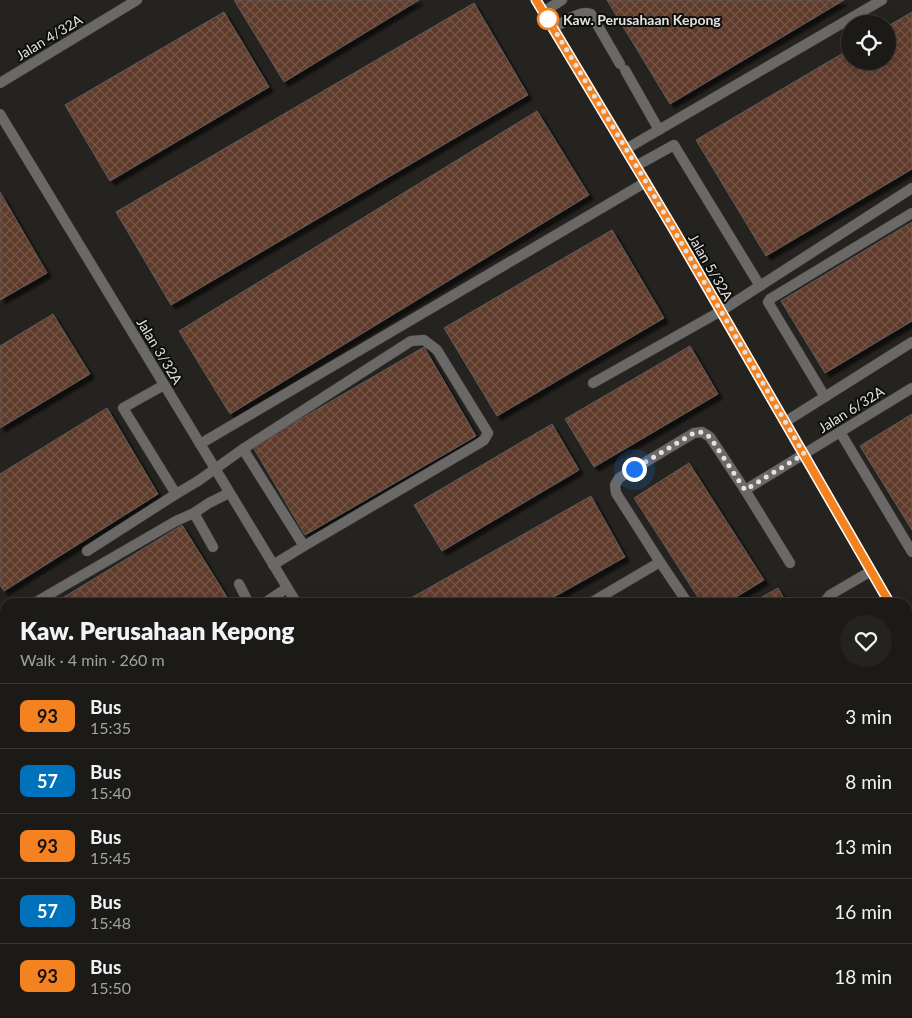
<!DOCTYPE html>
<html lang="en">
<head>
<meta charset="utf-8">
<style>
	body { margin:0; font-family:Lato,sans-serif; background:#252320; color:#f1f3f6; height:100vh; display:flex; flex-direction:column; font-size:19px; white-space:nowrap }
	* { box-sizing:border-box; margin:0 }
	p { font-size:16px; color:#a0a1a1 }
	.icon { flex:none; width:28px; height:28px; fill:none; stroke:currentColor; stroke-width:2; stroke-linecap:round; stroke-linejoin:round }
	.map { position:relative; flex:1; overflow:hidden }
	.details { position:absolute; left:0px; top:598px; width:912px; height:421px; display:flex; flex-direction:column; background:#1c1a17; border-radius:15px 15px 0 0; box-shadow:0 5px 20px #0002,0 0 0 1px #3a3836 }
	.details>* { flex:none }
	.badge { padding:0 10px; border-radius:8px; font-size:18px; line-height:32px }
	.tools { position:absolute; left:841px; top:15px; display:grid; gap:10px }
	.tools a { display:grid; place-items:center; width:55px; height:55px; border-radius:50%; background:#1c1a17; box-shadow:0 5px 20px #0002,0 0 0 1px #3a3836; font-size:25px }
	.you { position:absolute; width:25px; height:25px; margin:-12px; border:4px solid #fff; border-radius:50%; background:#1a73e8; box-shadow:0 0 0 8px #1a73e833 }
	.map>.badge { position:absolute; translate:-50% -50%; box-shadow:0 0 0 2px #fff }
	.round { display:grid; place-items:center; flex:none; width:52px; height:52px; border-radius:26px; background:#252320 }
	.head { display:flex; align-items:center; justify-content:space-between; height:85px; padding:0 20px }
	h1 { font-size:24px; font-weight:800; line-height:38px }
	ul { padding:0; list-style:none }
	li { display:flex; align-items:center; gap:15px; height:65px; padding:0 20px; border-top:1px solid #3a3836 }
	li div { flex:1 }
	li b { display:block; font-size:19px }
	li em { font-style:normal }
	li .badge { min-width:55px; font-weight:700; text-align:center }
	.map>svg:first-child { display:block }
</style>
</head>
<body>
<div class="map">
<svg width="912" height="1018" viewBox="0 0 912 1018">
	<defs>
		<pattern id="building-cross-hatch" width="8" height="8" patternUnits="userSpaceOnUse" patternTransform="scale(1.25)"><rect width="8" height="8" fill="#5e3a2c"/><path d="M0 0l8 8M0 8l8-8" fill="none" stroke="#75564a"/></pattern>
		<filter id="shadow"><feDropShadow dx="4.5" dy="4.5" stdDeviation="1" flood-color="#0009"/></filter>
	</defs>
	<rect width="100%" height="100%" fill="#25231f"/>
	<!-- building -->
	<g fill="url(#building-cross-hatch)" stroke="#625c5a" filter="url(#shadow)">
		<polygon points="234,0 419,0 284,82"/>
		<polygon points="607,0 844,0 670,104"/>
		<polygon points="474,3 528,95 171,305 116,212"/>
		<polygon points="224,12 269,87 110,181 65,105"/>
		<polygon points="912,12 912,169 766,256 696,140 850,49 850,61 888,61 888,26"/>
		<polygon points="537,111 589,195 230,414 179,331"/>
		<polygon points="0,192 47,273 0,300"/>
		<polygon points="912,222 912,321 825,373 781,301"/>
		<polygon points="612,230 664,318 497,416 444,328"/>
		<polygon points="53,314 90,374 0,428 0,346"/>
		<polygon points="690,346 718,394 594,467 565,419"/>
		<polygon points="424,347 476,436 305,535 253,447"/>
		<polygon points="107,408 158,494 4,591 0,585 0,474"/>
		<polygon points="912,414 912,530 860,446"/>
		<polygon points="552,424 579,470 442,551 414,505"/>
		<polygon points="689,463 764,580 728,602 701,602 634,498"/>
		<polygon points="591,496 625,557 545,602 404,602"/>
		<polygon points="182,525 230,602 56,602"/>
		<polygon points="778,588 786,602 753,602"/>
		<polygon points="0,643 5,651 5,778 0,781"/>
		<polygon points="908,767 912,768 912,862 908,865"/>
		<polygon points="5,817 5,958 0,961 0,820"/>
		<polygon points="912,892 912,986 908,988 908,895"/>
		<polygon points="44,1014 193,1014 186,1018 46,1018"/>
		<polygon points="398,1014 504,1014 507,1018 391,1018"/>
		<polygon points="553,1014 656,1014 649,1018 556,1018"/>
		<polygon points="702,1014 865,1014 857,1018 695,1018"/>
	</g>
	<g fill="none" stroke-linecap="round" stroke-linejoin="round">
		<!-- service casing -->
		<g stroke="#403e3a" stroke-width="11">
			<g id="service">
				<polyline points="543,12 562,0"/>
				<path d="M 553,28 C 563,23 581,9 591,14 L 620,64"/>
				<polyline points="625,70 659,130"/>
				<polyline points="626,149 882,0"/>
				<polyline points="636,166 674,145 760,286"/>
				<polyline points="593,383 721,311 912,188"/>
				<polyline points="164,385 123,408 176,494 198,481 243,449 411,341 424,340 437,350 488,433 484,440 478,444 304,546 273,565"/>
				<polyline points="825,397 768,302 770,299 912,213"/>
				<polyline points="785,422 912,342"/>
				<polyline points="840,432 912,552"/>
				<polyline points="200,444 646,182"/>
				<polyline points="243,449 304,546"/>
				<polyline points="745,490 912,388"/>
				<polyline points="194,513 213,547"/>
				<polyline points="87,551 176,494"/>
				<polyline points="239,584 248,602"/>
				<polyline points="36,602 176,521 194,513 209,503 229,493"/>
				<polyline points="266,602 287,588"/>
				<polyline points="592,602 660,562"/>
				<polyline points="687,602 660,562 616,493 615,485 619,478 694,433 702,432 710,437 745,490 790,563"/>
				<polyline points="826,602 826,600 830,595 871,571"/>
				<polyline points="0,635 5,636"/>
				<polyline points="0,808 5,805"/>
				<polyline points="908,883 912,880"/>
				<polyline points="0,977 5,974"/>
				<polyline points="0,1002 5,999"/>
				<polyline points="259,1014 262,1018"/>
				<polyline points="215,1018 222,1014"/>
				<polyline points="367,1018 373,1014"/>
				<polyline points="674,1018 682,1014"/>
			</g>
		</g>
		<!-- minor casing -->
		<g stroke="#403e3a" stroke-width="11">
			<g id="minor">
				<polyline points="0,83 137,0"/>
				<polyline points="0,114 296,602"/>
				<polyline points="908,750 912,750"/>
				<polyline points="545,1014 547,1018"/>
				<polyline points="905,1018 912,1014"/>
			</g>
		</g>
		<!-- tertiary casing -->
		<g stroke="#403e3a" stroke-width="11">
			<g id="tertiary">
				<polyline points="536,0 646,182 889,602"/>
				<polyline points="908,635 912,643"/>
				<polyline points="908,656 912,653"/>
				<polyline points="273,1018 281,1014"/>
			</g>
		</g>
		<!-- service -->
		<use href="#service" stroke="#6b6968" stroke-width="10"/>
		<!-- minor -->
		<use href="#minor" stroke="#6b6968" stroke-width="10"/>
		<!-- tertiary -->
		<use href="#tertiary" stroke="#6b6968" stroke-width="10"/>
	</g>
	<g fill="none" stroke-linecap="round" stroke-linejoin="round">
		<!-- line casing -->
		<g stroke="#fff" stroke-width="11">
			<polyline id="line" points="536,0 674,230 889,602"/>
		</g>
		<!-- line -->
		<use href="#line" stroke="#f58220" stroke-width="8"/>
		<!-- walk -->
		<polyline stroke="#e3e2e0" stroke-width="5" stroke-dasharray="0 9" points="548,19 646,182 804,454 745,490 710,437 702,432 694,433 634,469"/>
	</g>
	<!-- markers -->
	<circle fill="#fff" stroke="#f58220" stroke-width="2.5" cx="548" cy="19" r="10"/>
	<g text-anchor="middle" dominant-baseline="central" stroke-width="4" stroke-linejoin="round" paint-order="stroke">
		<!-- stop labels -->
		<g font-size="14" font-weight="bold" fill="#e3e2e0" stroke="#0d0d0b" text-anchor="start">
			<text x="563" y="19">Kaw. Perusahaan Kepong</text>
		</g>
		<!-- street labels -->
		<g font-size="14" fill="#e3e2e0" stroke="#0d0d0b">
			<text transform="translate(49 37) rotate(-31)">Jalan 4/32A</text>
			<text transform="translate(711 267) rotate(60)">Jalan 5/32A</text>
			<text transform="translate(160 351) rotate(59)">Jalan 3/32A</text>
			<text transform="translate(851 409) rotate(-32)">Jalan 6/32A</text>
		</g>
	</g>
</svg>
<div class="tools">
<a><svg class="icon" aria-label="locate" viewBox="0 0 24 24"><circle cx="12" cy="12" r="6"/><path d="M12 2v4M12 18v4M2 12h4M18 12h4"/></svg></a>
</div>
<div class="you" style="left:634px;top:469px"></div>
<section class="details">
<div class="head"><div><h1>Kaw. Perusahaan Kepong</h1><p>Walk · 4 min · 260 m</p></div><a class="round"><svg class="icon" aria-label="heart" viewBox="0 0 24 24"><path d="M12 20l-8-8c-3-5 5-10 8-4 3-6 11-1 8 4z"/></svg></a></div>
<ul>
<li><span class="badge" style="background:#f58220;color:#111">93</span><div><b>Bus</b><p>15:35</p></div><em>3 min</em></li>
<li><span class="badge" style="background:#0072bc;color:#fff">57</span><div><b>Bus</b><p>15:40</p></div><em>8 min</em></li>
<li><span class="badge" style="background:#f58220;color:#111">93</span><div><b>Bus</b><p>15:45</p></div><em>13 min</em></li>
<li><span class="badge" style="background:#0072bc;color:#fff">57</span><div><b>Bus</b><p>15:48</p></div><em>16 min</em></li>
<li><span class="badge" style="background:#f58220;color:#111">93</span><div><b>Bus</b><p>15:50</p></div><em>18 min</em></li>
</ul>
</section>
</div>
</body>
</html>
